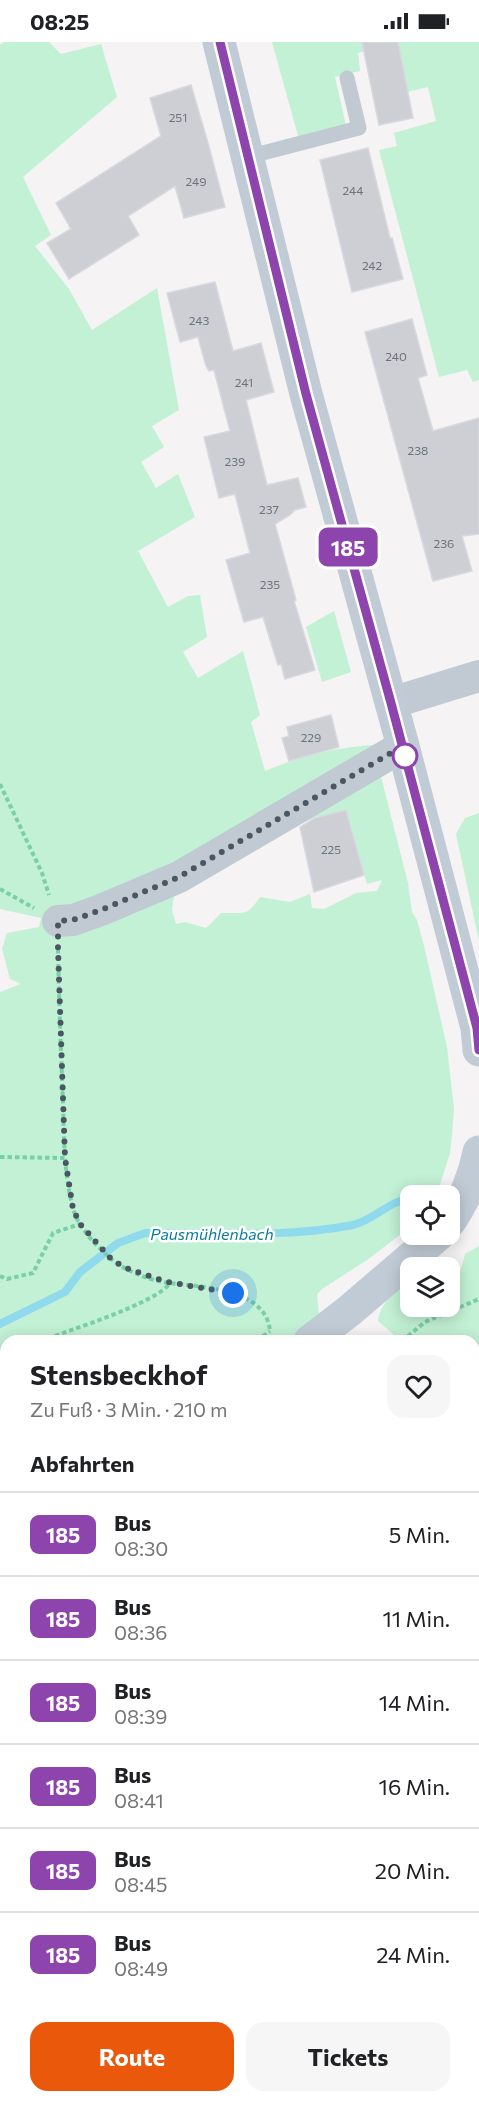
<!DOCTYPE html>
<html lang="de">
<head>
<meta charset="utf-8">
<style>
	body { margin:0; font-family:Commissioner,sans-serif; background:#f6f6f6; color:#202124; height:100vh; display:flex; flex-direction:column; font-size:22px; white-space:nowrap }
	* { box-sizing:border-box; margin:0 }
	p { font-size:20px; color:#757577 }
	.icon { flex:none; width:33px; height:33px; fill:none; stroke:currentColor; stroke-width:2; stroke-linecap:round; stroke-linejoin:round }
	.map { position:relative; flex:1; overflow:hidden }
	.side { position:absolute; left:0px; top:1293px; width:480px; height:768px; display:flex; flex-direction:column; background:#fff; border-radius:18px 18px 0 0; box-shadow:0 3px 15px #0003 }
	.side>* { flex:none }
	.badge { padding:0 12px; border-radius:9px; font-size:21px; line-height:39px }
	.controls { position:absolute; left:400px; top:1143px; display:grid; gap:12px }
	.controls a { display:grid; place-items:center; width:60px; height:60px; border-radius:12px; background:#fff; box-shadow:0 3px 15px #0003; font-size:30px }
	.you { position:absolute; width:30px; height:30px; margin:-15px; border:4px solid #fff; border-radius:50%; background:#1a73e8; box-shadow:0 0 0 9px #1a73e833 }
	.map>.badge { position:absolute; translate:-50% -50%; box-shadow:0 0 0 3px #fff }
	h2 { padding:0 30px; font-size:22px; line-height:54px }
	.round { display:grid; place-items:center; flex:none; width:63px; height:63px; border-radius:18px; background:#f6f6f6 }
	.summary { display:flex; align-items:center; justify-content:space-between; height:102px; padding:0 30px }
	h1 { font-size:28px; font-weight:700; line-height:45px }
	.primary-button { display:flex; gap:12px; margin-top:auto; padding:12px 30px }
	.primary-button a { flex:1; height:69px; border-radius:18px; background:#ea580c; color:#fff; font-size:24px; font-weight:700; line-height:69px; text-align:center }
	.primary-button a+a { background:#f6f6f6; color:#202124 }
	ul { padding:0; list-style:none }
	li { display:flex; align-items:center; gap:18px; height:84px; padding:0 30px; border-top:2px solid #e0e0e0 }
	li div { flex:1 }
	li b { display:block; font-size:22px }
	li em { font-style:normal }
	li .badge { min-width:66px; font-weight:700; text-align:center }
	.status { display:flex; justify-content:space-between; align-items:center; height:42px; padding:0 30px; background:#fff; direction:ltr }
	.status svg { height:16px; fill:currentColor }
	.map>svg:first-child { display:block }
</style>
</head>
<body>
<div class="status"><b>08:25</b><svg viewBox="0 0 49 12"><path d="M0 12V9h3v3zM5 12V6h3v6zM10 12V3h3v9zM15 12V0h3v12zM26 1h20v11H26zM47 4h2v5h-2z"/></svg></div>
<div class="map">
<svg width="479" height="2061" viewBox="0 0 479 2061">
	<rect width="100%" height="100%" fill="#f5f3f3"/>
	<!-- education -->
	<polygon fill="#e6e4e5" points="479,1898 479,2061 370,2061 369,2055 474,2055 474,1899"/>
	<!-- green -->
	<g fill="#c3f1d5" fill-rule="evenodd">
		<path d="M 4,0 L 49,0 L 61,12 L 101,2 L 117,55 L 23,135 L 51,193 L 35,204 L 69,247 L 92,288 L 157,246 L 179,368 L 152,384 L 164,405 L 141,420 L 156,446 L 178,432 L 195,475 L 138,509 L 168,565 L 188,554 L 200,553 L 207,595 L 183,610 L 198,636 L 243,609 L 260,673 L 251,680 L 265,729 C 301,714 333,706 373,703 L 408,841 L 412,870 L 417,878 L 424,904 L 447,1005 L 454,1067 L 452,1093 L 450,1111 L 438,1149 L 435,1153 L 411,1154 L 409,1186 L 367,1218 L 322,1247 L 317,1252 L 319,1273 L 300,1299 L 6,1299 L 6,1578 L 0,1578 L 0,950 L 21,942 L 10,937 L 2,907 L 7,891 L 39,885 L 41,876 L 0,867 L 0,3 ZM 346,768 L 367,842 L 382,838 L 377,849 L 356,851 L 324,867 L 312,866 L 310,852 L 290,860 L 260,855 C 246,876 243,870 221,871 L 206,886 L 185,880 L 176,882 L 172,868 L 174,853 L 298,781 Z"/>
		<polygon points="272,0 479,0 479,338 473,340 467,328 439,335 379,108 397,104 394,91 436,79 428,45 399,52 386,3 358,11 360,29 335,35 347,88 300,101"/>
		<polygon points="334,569 351,630 322,640 306,585"/>
		<polygon points="479,771 479,899 456,792 465,776"/>
		<path d="M 479,1204 L 479,1416 L 474,1416 L 474,1299 L 401,1299 L 378,1279 C 380,1263 393,1251 403,1239 L 411,1239 L 411,1264 L 450,1264 L 450,1235 L 460,1231 L 465,1212 Z"/>
		<polygon points="479,1545 479,1900 474,1900 474,1546"/>
		<rect x="0" y="1822" width="6" height="48"/>
		<polygon points="0,2020 6,2020 7,2059 52,2057 52,2055 141,2055 142,2058 161,2055 222,2055 224,2061 236,2061 0,2061"/>
	</g>
	<g fill="none" stroke-linecap="round" stroke-linejoin="round">
		<!-- stream -->
		<path stroke="#90daee" stroke-width="8" d="M 0,1282 L 65,1250 L 80,1230 L 118,1201 L 145,1191 C 214,1191 285,1196 353,1183 C 374,1178 389,1159 411,1156"/>
	</g>
	<!-- building -->
	<g fill="#cdcfd5" stroke="#d7d9de" stroke-width="1.5">
		<polygon points="362,0 398,0 413,76 379,83"/>
		<polygon points="191,43 208,101 225,165 184,176 175,144 128,174 139,193 69,237 47,201 71,187 56,161 161,94 150,56"/>
		<polygon points="368,106 390,196 392,196 403,237 352,250 320,118"/>
		<polygon points="215,240 233,309 261,301 274,350 246,358 267,443 298,436 306,465 295,468 290,473 275,482 296,558 294,559 315,628 285,637 281,622 278,623 263,575 244,580 226,518 250,511 235,452 219,456 204,395 230,389 214,328 209,329 206,324 198,295 180,300 167,251"/>
		<polygon points="412,277 427,333 418,336 433,389 479,376 479,492 462,494 472,529 433,539 365,290"/>
		<polygon points="331,673 339,705 289,719 282,696 289,694 287,685"/>
		<polygon points="346,768 364,833 314,850 300,785 315,776"/>
	</g>
	<g fill="none" stroke-linecap="round" stroke-linejoin="round">
		<!-- path -->
		<g stroke="#7ad0a6" stroke-width="4" stroke-dasharray="4.5 3" stroke-linecap="butt">
			<polyline points="0,742 42,831 49,853"/>
			<polyline points="0,847 34,866"/>
			<path d="M 58,907 C 59,959 61,1010 63,1062 C 64,1096 64,1133 73,1166 C 78,1186 96,1203 110,1216 C 125,1229 149,1238 169,1241 C 202,1245 266,1246 270,1289"/>
			<polyline points="0,1115 65,1116"/>
			<polyline points="0,1234 7,1237 33,1231 53,1191 80,1182"/>
			<path d="M 41,1299 C 67,1289 157,1261 170,1241"/>
			<polyline points="257,1299 270,1289"/>
			<polyline points="402,1299 425,1280 479,1257"/>
			<polyline points="0,1314 6,1312"/>
			<polyline points="474,1335 479,1336"/>
			<polyline points="0,1425 6,1421"/>
		</g>
		<!-- lane -->
		<g stroke="#c1cad2" stroke-width="15">
			<polyline points="247,115 359,86 347,36"/>
			<polyline points="0,1581 6,1580"/>
		</g>
		<!-- street -->
		<g stroke="#c1cad2" stroke-width="32">
			<polyline points="391,661 479,634"/>
			<polyline points="58,879 73,878 101,868 179,835 403,704"/>
			<polyline points="0,1956 6,1955"/>
		</g>
		<!-- secondary -->
		<g stroke="#c1cbd6" stroke-width="33">
			<polyline points="219,0 306,352 403,704 477,986 479,1008"/>
			<path d="M 450,1179 C 465,1157 474,1136 479,1110"/>
			<polyline points="310,1299 349,1269 439,1192"/>
			<polyline points="326,2055 328,2061"/>
		</g>
	</g>
	<g fill="none" stroke-linecap="round" stroke-linejoin="round">
		<!-- line casing -->
		<g stroke="#fff" stroke-width="14">
			<polyline id="line" points="220,0 306,352 391,661 477,986 479,1008"/>
		</g>
		<!-- line -->
		<use href="#line" stroke="#8e44ad" stroke-width="9"/>
		<!-- walk -->
		<polyline stroke="#4a5661" stroke-width="6" stroke-dasharray="0 10.8" points="233,1251 167,1240 126,1226 112,1218 80,1182 73,1167 65,1116 58,906 58,879 73,878 101,868 179,835 403,704 405,714"/>
	</g>
	<!-- markers -->
	<circle fill="#fff" stroke="#8e44ad" stroke-width="3" cx="405" cy="714" r="12"/>
	<g text-anchor="middle" dominant-baseline="central" stroke-width="5" stroke-linejoin="round" paint-order="stroke">
		<!-- number labels -->
		<g font-size="12" fill="#6b747e">
			<text x="178" y="75">251</text>
			<text x="196" y="139">249</text>
			<text x="353" y="148">244</text>
			<text x="372" y="223">242</text>
			<text x="199" y="278">243</text>
			<text x="396" y="314">240</text>
			<text x="244" y="340">241</text>
			<text x="418" y="408">238</text>
			<text x="235" y="419">239</text>
			<text x="269" y="467">237</text>
			<text x="444" y="501">236</text>
			<text x="270" y="542">235</text>
			<text x="311" y="695">229</text>
			<text x="331" y="807">225</text>
		</g>
		<!-- water labels -->
		<g font-size="16" font-style="italic" fill="#0c7c9b" stroke="#fff">
			<text x="212" y="1191">Pausmühlenbach</text>
		</g>
	</g>
</svg>
<div class="controls">
<a><svg class="icon" aria-label="locate" viewBox="0 0 24 24"><circle cx="12" cy="12" r="6"/><path d="M12 2v4M12 18v4M2 12h4M18 12h4"/></svg></a>
<a><svg class="icon" aria-label="layers" viewBox="0 0 24 24"><path d="M12 4l9 5-9 5-9-5zM3 14l9 5 9-5"/></svg></a>
</div>
<div class="you" style="left:233px;top:1251px"></div>
<b class="badge" style="left:348px;top:505px;background:#8e44ad;color:#fff">185</b>
<section class="side">
<div class="summary"><div><h1>Stensbeckhof</h1><p>Zu Fuß · 3 Min. · 210 m</p></div><a class="round"><svg class="icon" aria-label="heart" viewBox="0 0 24 24"><path d="M12 20l-8-8c-3-5 5-10 8-4 3-6 11-1 8 4z"/></svg></a></div>
<h2>Abfahrten</h2>
<ul>
<li><span class="badge" style="background:#8e44ad;color:#fff">185</span><div><b>Bus</b><p>08:30</p></div><em>5 Min.</em></li>
<li><span class="badge" style="background:#8e44ad;color:#fff">185</span><div><b>Bus</b><p>08:36</p></div><em>11 Min.</em></li>
<li><span class="badge" style="background:#8e44ad;color:#fff">185</span><div><b>Bus</b><p>08:39</p></div><em>14 Min.</em></li>
<li><span class="badge" style="background:#8e44ad;color:#fff">185</span><div><b>Bus</b><p>08:41</p></div><em>16 Min.</em></li>
<li><span class="badge" style="background:#8e44ad;color:#fff">185</span><div><b>Bus</b><p>08:45</p></div><em>20 Min.</em></li>
<li><span class="badge" style="background:#8e44ad;color:#fff">185</span><div><b>Bus</b><p>08:49</p></div><em>24 Min.</em></li>
</ul>
<div class="primary-button"><a>Route</a><a>Tickets</a></div>
</section>
</div>
</body>
</html>
